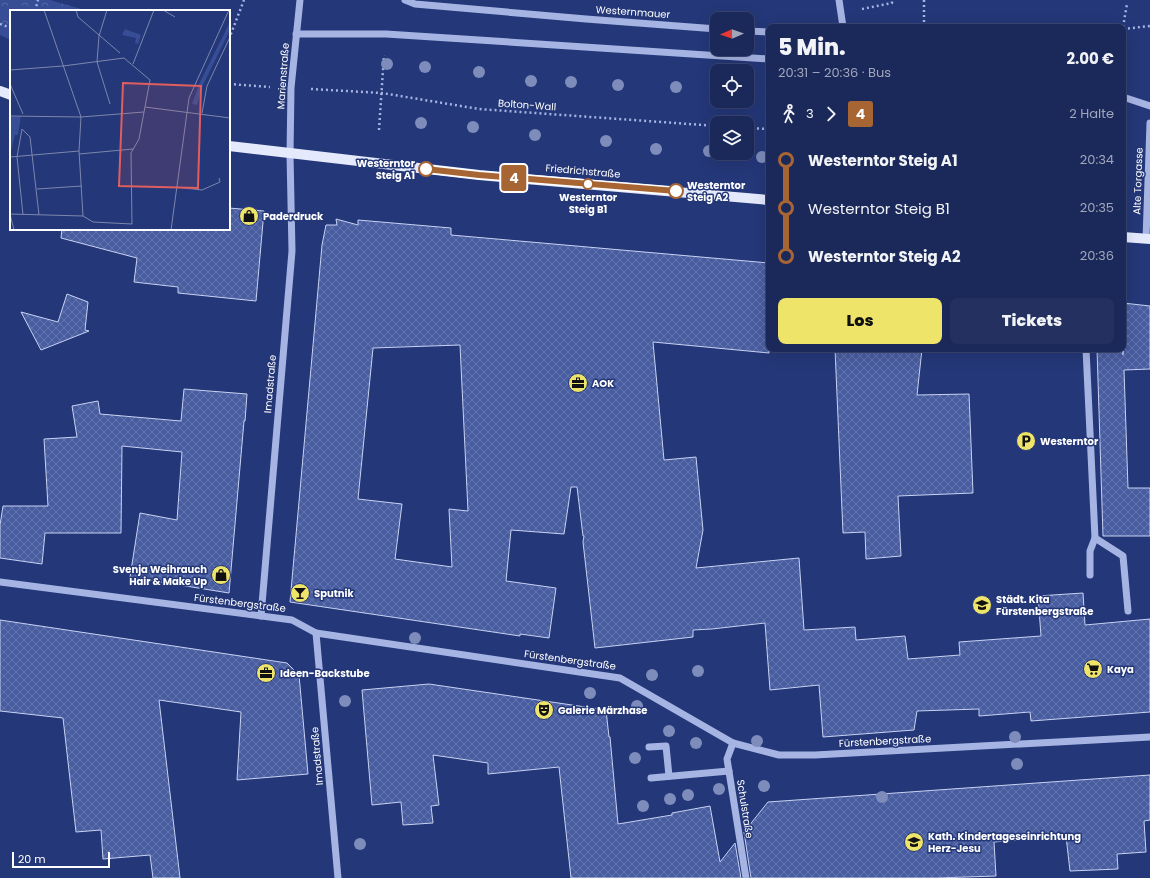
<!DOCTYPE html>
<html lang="de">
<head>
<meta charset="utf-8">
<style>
	body { margin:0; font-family:Poppins,sans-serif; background:#243160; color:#f1f3f6; height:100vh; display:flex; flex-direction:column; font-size:15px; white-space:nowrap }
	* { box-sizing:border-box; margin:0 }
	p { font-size:13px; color:#a0a6bb }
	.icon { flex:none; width:22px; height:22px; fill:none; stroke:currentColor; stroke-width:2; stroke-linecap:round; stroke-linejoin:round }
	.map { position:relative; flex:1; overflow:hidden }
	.side { position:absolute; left:766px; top:24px; width:360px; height:328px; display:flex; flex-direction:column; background:#1b295a; border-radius:8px; box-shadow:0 4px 16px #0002,0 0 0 1px #394570 }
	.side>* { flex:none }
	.badge { padding:0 8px; border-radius:3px; font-size:14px; line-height:26px }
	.needle { width:26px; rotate:268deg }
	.fabs { position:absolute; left:710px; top:12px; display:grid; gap:8px }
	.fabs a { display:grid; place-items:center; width:44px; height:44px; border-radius:8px; background:#1b295a; box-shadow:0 4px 16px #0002,0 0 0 1px #394570; font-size:20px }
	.scale { position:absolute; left:12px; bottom:10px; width:98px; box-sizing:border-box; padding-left:4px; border:2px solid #fff; border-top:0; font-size:11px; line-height:14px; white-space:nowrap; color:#fff; -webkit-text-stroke:3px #243778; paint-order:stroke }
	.map>.badge { position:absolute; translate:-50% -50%; box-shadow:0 0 0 2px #fff }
	.legs { display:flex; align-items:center; gap:6px; height:44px; padding:0 12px; font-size:13px }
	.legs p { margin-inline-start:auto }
	.overview { display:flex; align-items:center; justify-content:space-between; height:68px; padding:0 12px }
	h1 { font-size:22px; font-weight:800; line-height:30px }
	.primary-button { display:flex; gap:8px; margin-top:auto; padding:8px 12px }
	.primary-button a { flex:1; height:46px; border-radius:8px; background:#eee46a; color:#111; font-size:16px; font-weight:800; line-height:46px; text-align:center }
	.primary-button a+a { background:#243160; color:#f1f3f6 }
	ul { padding:0 12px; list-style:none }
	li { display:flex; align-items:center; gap:14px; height:48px; font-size:15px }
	li i { display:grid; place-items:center; width:6px; height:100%; margin:0 5px; background:currentColor }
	li i::after { content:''; width:10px; height:10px; margin:-5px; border:3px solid; border-radius:50%; background:#1b295a }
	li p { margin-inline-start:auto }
	li:first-child i { background:linear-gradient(#0000 50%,currentColor 0) }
	li:last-child i { background:linear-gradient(currentColor 50%,#0000 0) }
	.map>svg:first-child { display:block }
</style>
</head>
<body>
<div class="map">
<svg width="1150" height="878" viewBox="0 0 1150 878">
	<defs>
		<pattern id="park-crowns" width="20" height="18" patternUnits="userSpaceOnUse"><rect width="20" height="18" fill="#374d96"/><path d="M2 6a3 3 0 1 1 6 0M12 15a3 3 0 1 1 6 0" fill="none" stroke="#5568a6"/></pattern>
		<pattern id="building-cross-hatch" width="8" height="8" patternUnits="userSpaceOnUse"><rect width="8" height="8" fill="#485ca0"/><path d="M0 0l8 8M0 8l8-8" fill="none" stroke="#6374ae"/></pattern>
	</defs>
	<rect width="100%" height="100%" fill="#243778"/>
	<!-- park -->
	<polygon fill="url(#park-crowns)" points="0,0 50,0 88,11 11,11 11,40 0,35"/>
	<!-- building -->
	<g fill="url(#building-cross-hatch)" stroke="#c8d2f3" fill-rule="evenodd">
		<polygon points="229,208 264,211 256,301 178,293 178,287 134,282 137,258 61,238 62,229 229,229"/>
		<path d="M 336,219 L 358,225 L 358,220 L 451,228 L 451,235 L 769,263 L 769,353 L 653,342 L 664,460 L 696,457 L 703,530 L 696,568 L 799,558 L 804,630 L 855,627 L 856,640 L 905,636 L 908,659 L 960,655 L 959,642 L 1041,636 L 1038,596 L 1083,593 L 1085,625 L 1150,619 L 1150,712 L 1031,721 L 1030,712 L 979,716 L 979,709 L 917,711 L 914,730 L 823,737 L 819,685 L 770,690 L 765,623 L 712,629 L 693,630 L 693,637 L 595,648 L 583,542 L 584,536 L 583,536 L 577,487 L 571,487 L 564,534 L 511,530 L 506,581 L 556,588 L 549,638 L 520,634 L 520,636 L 290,602 L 322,245 L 326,225 L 337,225 ZM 460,345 L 468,511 L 449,509 L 452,567 L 395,559 L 402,504 L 358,499 L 373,348 Z"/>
		<polygon points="67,294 88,302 85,330 89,331 41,350 21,312 58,322"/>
		<polygon points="1123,303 1150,306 1150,369 1124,370 1128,488 1150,488 1150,536 1103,536 1097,349 1123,349 1123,355"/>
		<polygon points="835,349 922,349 917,395 969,394 973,493 898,496 901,556 866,559 865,532 843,533"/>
		<polygon points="184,389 247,394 245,421 244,421 229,593 130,577 140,513 177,520 182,452 122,446 121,533 45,533 42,564 0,558 0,525 3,506 48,506 44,439 77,437 72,406 98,401 100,414 181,421"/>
		<polygon points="0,620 287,663 299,675 308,774 237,780 241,712 159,700 180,878 153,878 150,855 103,859 101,830 76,832 63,718 0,711"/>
		<polygon points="429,684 606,710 609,737 610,737 618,824 672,815 672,813 710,806 720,862 735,843 741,878 571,878 559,767 488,774 488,763 433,755 439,805 431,806 433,823 403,825 401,802 372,805 362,690"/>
		<polygon points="1150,775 1150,820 1144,821 1146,852 1117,854 1118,869 1070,871 1066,836 994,842 996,876 936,878 751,878 744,832 768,802"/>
	</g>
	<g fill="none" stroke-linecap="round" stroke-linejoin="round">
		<!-- path -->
		<g stroke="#a6b4e4" stroke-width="2.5" stroke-dasharray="2 3" stroke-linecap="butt">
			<polyline points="924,0 924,27"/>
			<polyline points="862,9 892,3 892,0"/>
			<polyline points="35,11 38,0"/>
			<polyline points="0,24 11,28"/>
			<polyline points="1123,27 1127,4"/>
			<polyline points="1123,29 1150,26"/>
			<polyline points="229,39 244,0"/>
			<polyline points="229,84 270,87"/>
			<polyline points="311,89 382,93 479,109 717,126"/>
			<polyline points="747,128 769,129"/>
			<polyline points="379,130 384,55"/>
		</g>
		<!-- minor -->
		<g stroke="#a6b4e4" stroke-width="7">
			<polyline points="405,0 415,4 586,19 717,29"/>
			<polyline points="839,0 843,27"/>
			<polyline points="747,31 769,32"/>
			<polyline points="296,34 386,34 769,59"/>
			<polyline points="1123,97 1150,106"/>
			<polyline points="1146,239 1150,123"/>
			<polyline points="1086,349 1095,538 1090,551 1090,575"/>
			<polyline points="1095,538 1123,556 1128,611"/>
			<polyline points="0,582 292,620 316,633 620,678 733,743 779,755 815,755 1150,737"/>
			<polyline points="261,616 292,251 290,154 291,88 300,0"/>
			<polyline points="316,633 338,878"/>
			<polyline points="733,743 727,759 746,878"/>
			<polyline points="649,747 666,746 669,776"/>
			<polyline points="651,778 729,771"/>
		</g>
		<!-- major -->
		<g stroke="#e5e9fc" stroke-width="10">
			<polyline points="0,91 11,95"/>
			<polyline points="229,146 479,175 769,200"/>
			<polyline points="1123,237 1150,239"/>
		</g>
	</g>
	<!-- trees -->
	<g fill="#7e8cbc">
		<circle cx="387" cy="64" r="6"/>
		<circle cx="425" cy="67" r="6"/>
		<circle cx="479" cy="72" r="6"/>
		<circle cx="531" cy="81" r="6"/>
		<circle cx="571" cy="82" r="6"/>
		<circle cx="618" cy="85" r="6"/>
		<circle cx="676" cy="87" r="6"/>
		<circle cx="421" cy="123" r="6"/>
		<circle cx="473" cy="127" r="6"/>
		<circle cx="535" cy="135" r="6"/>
		<circle cx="606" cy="141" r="6"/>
		<circle cx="656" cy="149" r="6"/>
		<circle cx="709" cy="151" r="6"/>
		<circle cx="762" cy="157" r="6"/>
		<circle cx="415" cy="638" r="6"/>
		<circle cx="698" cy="671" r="6"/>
		<circle cx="652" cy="675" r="6"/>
		<circle cx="590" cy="693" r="6"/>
		<circle cx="345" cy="701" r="6"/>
		<circle cx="637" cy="706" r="6"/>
		<circle cx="669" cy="731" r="6"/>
		<circle cx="1015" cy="737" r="6"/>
		<circle cx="757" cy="741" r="6"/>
		<circle cx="696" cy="743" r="6"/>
		<circle cx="635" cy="758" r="6"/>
		<circle cx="1017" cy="764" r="6"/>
		<circle cx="764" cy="786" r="6"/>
		<circle cx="719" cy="789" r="6"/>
		<circle cx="688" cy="795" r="6"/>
		<circle cx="882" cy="797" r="6"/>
		<circle cx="670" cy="799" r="6"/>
		<circle cx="643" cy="806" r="6"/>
		<circle cx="360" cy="844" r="6"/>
	</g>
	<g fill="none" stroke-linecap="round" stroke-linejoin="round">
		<!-- line-1 casing -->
		<g stroke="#fff" stroke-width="9">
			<polyline id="line-1" points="426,169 479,175 676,191"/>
		</g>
		<!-- line-1 -->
		<use href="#line-1" stroke="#a76534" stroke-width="6"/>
	</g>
	<!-- icons -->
	<defs>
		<g id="shop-disc" transform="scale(1)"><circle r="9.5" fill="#eee46a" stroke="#243778"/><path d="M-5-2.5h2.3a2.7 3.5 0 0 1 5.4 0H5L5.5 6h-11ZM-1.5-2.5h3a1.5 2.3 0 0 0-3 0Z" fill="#111"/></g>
		<g id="office-disc" transform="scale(1)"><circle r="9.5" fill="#eee46a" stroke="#243778"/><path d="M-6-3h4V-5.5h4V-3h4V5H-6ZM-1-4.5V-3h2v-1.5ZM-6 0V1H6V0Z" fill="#111"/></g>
		<g id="parking-disc" transform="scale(1)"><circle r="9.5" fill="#eee46a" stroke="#243778"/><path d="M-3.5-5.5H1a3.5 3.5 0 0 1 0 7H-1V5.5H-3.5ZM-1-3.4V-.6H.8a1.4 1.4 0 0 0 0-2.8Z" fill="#111"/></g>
		<g id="bar-disc" transform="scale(1)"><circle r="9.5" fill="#eee46a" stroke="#243778"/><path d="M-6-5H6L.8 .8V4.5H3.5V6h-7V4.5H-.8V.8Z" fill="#111"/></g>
		<g id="school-disc" transform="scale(1)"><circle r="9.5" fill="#eee46a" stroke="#243778"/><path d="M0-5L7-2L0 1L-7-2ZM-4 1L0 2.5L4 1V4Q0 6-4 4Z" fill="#111"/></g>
		<g id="supermarket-disc" transform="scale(1)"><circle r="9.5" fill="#eee46a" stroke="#243778"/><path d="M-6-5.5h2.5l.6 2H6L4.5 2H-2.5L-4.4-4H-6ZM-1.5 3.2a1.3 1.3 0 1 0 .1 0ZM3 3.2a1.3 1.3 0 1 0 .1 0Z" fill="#111"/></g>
		<g id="theatre-disc" transform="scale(1)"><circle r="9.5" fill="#eee46a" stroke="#243778"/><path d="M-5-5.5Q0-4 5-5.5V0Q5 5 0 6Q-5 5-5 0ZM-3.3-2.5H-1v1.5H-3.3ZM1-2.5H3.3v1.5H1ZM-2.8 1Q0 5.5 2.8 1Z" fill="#111"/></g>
	</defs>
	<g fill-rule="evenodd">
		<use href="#shop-disc" x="249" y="216"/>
		<use href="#office-disc" x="578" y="383"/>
		<use href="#parking-disc" x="1026" y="441"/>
		<use href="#shop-disc" x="221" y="575"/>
		<use href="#bar-disc" x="300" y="593"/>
		<use href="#school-disc" x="982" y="605"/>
		<use href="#supermarket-disc" x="1093" y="669"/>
		<use href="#office-disc" x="266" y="673"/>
		<use href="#theatre-disc" x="544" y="710"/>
		<use href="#school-disc" x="914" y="842"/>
	</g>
	<!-- markers -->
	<g fill="#fff" stroke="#a76534" stroke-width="2">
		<circle cx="426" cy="169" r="7"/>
		<circle cx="588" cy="184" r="5"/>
		<circle cx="676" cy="191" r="7"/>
	</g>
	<g text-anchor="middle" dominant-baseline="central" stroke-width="3" stroke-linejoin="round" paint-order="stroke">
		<!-- street labels -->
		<g font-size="10" fill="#fff" stroke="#243778">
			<text transform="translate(633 12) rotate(4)">Westernmauer</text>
			<text transform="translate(283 76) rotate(-86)">Marienstraße</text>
			<text transform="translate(527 105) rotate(4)">Bolton-Wall</text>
			<text transform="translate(583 171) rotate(5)">Friedrichstraße</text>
			<text transform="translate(1138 181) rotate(-88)">Alte Torgasse</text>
			<text transform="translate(270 384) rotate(-85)">Imadstraße</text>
			<text transform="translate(240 603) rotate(7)">Fürstenbergstraße</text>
			<text transform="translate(570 660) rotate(8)">Fürstenbergstraße</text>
			<text transform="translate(885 741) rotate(-3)">Fürstenbergstraße</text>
			<text transform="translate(317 756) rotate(-95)">Imadstraße</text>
			<text transform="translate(745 809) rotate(81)">Schulstraße</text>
		</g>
		<!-- stop labels -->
		<g font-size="10" font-weight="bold" fill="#fff" stroke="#243778" text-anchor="end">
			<text x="415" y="163">Westerntor<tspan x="415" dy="12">Steig A1</tspan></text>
			<text x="687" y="185" text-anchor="start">Westerntor<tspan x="687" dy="12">Steig A2</tspan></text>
			<text x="588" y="197" text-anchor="middle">Westerntor<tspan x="588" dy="12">Steig B1</tspan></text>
		</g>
		<!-- poi labels -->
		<g font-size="10" font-weight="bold" fill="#fff" stroke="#243778" text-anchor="start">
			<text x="263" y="216">Paderdruck</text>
			<text x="592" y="383">AOK</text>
			<text x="1040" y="441">Westerntor</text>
			<text x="207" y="569" text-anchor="end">Svenja Weihrauch<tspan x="207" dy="12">Hair &amp; Make Up</tspan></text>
			<text x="314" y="593">Sputnik</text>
			<text x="996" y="599">Städt. Kita<tspan x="996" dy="12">Fürstenbergstraße</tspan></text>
			<text x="1107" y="669">Kaya</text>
			<text x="280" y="673">Ideen-Backstube</text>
			<text x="558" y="710">Galerie Märzhase</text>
			<text x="928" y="836">Kath. Kindertageseinrichtung<tspan x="928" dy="12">Herz-Jesu</tspan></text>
		</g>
	</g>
	<!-- overview -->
	<g transform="translate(10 10)">
		<rect width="220" height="220" fill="#243778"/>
		<path d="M 220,12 L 220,20 L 193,75 L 187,95 L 182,94 L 190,72 ZM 115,19 L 131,25 L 128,34 L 125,33 L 126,28 L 112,25 ZM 11,106 L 8,125 L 5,125 L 0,145 L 0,107 Z" fill="#374d96"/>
		<path fill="none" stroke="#7c87ae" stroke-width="1" d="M 34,0 L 71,107 L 69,141 L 73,206M 66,0 L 68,7 L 110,43M 97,0 L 89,26 L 87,52 L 100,94M 153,0 L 165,7M 123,54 L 144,0M 0,60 L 53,56 L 114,48 L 140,70 L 129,129 L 121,143 L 122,214 L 83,212 L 73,206 L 0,204M 0,74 L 13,104M 135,97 L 220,108M 192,103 L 197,76 L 220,27M 0,106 L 71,107 L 134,102M 69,144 L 123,139M 0,147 L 69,141M 166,177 L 192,180 L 210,172 L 209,168M 27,179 L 72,176M 0,204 L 4,220M 13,205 L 7,147 L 12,119 L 20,127 L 29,205M 161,220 L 179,88 L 219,0"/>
		<path fill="#e05e5e" fill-opacity="0.15" stroke="#e05e5e" stroke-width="2" d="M 113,73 L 191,76 L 188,178 L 109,176 Z"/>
		<rect width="220" height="220" fill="none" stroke="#fff" stroke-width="2"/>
	</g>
</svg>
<div class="fabs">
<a><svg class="needle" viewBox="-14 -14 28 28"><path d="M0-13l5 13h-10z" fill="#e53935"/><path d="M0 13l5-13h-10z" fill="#a0a6bb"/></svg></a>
<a><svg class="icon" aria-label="locate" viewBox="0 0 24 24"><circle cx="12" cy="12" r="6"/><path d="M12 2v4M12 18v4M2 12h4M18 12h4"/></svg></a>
<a><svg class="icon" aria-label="layers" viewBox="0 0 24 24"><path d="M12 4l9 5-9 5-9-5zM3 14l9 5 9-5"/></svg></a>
</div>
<div class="scale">20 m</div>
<b class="badge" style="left:514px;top:178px;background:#a76534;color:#fff">4</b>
<section class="side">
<div class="overview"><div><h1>5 Min.</h1><p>20:31 – 20:36 · Bus</p></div><b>2.00 €</b></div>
<div class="legs"><svg class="icon" aria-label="walk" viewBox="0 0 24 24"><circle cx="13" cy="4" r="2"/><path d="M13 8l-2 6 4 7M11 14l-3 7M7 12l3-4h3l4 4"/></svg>3<svg class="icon" aria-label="forward" viewBox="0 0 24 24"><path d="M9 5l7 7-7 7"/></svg><b class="badge" style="background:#a76534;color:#fff">4</b><p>2 Halte</p></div>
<ul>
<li><i style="color:#a76534"></i><b>Westerntor Steig A1</b><p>20:34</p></li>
<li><i style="color:#a76534"></i><span>Westerntor Steig B1</span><p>20:35</p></li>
<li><i style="color:#a76534"></i><b>Westerntor Steig A2</b><p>20:36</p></li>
</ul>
<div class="primary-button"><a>Los</a><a>Tickets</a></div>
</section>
</div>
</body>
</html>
